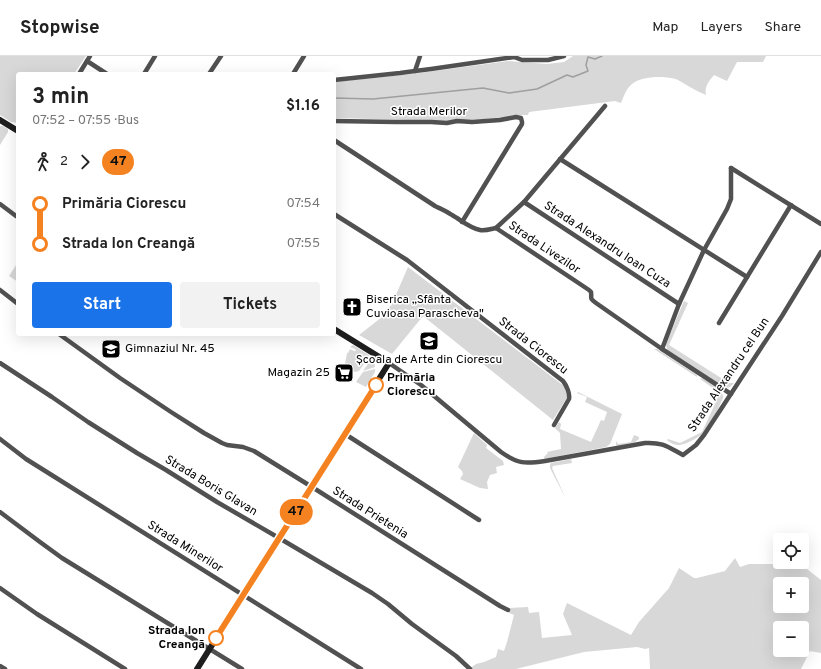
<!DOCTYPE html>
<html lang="en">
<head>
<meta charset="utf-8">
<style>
	body { margin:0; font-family:Overpass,sans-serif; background:#f2f2f2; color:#222; height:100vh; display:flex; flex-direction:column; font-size:15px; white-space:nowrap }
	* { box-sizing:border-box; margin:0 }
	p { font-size:13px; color:#767676 }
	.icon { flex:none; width:22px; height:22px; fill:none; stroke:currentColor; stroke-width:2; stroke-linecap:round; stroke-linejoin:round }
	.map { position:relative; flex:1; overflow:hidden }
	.side { position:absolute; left:16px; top:16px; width:320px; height:264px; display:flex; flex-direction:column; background:#fff; border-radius:4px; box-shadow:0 4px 16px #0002 }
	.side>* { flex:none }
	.badge { padding:0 8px; border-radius:13px; font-size:14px; line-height:26px }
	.buttons { position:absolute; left:773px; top:477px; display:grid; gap:8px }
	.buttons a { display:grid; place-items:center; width:36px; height:36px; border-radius:4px; background:#fff; box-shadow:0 4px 16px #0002; font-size:20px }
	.map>.badge { position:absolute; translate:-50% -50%; box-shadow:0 0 0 2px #fff }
	.legs { display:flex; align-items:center; gap:6px; height:44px; padding:0 16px; font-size:13px }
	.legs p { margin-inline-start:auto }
	.summary { display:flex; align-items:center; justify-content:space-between; height:68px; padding:0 16px }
	h1 { font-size:22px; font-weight:700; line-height:30px }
	.primary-button { display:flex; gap:8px; margin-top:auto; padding:8px 16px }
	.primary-button a { flex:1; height:46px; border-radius:4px; background:#1a73e8; color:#fff; font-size:16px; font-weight:700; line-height:46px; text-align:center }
	.primary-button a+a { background:#f2f2f2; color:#222 }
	ul { padding:0 16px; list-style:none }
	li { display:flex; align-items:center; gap:14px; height:40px; font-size:15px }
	li i { display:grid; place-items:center; width:6px; height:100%; margin:0 5px; background:currentColor }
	li i::after { content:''; width:10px; height:10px; margin:-5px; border:3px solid; border-radius:50%; background:#fff }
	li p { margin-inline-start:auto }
	li:first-child i { background:linear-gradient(#0000 50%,currentColor 0) }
	li:last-child i { background:linear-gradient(currentColor 50%,#0000 0) }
	header { display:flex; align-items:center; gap:24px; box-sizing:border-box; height:56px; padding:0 20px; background:#fff; border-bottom:1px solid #e0e0e0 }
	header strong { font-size:19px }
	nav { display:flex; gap:22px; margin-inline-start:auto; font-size:14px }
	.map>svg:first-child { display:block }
</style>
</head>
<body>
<header>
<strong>Stopwise</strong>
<nav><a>Map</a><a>Layers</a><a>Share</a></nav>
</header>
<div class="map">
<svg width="821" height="613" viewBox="0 0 821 613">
	<rect width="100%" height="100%" fill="#fff"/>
	<!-- green -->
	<g fill="#d8d8d8" fill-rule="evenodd">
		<polygon points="0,0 86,0 74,18 18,18 18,67 11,66 0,59"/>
		<path d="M 573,0 L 766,0 L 763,6 L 737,6 L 727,25 L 714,19 C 709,25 704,31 706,39 C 696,35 687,29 678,24 C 667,19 640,20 632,28 C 626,33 624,40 621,47 L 615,45 L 529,56 L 528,59 L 516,59 L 500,62 L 450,65 L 334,62 L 334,26 L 412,18 L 508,5 L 547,8 L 564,6 Z"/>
		<polygon points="0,70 3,70 8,73 8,76 0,89"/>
		<polygon points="18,206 18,226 9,220"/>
		<polygon points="408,211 564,330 568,340 553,364 423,260 392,298 359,279 382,261 392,248"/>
		<path d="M 684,245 L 688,247 L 669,289 L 729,327 L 734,327 C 730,331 729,333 724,331 L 668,296 L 666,289 L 667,285 Z"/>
		<polygon points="353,289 369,299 369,301 359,315 355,316 351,314 352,313 345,308 347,297 348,297 350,293 348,292 354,295 356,295 355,293 350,291"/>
		<polygon points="654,293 657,293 697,319 697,321"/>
		<polygon points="372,302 374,302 375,311 363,315"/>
		<polygon points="375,313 375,316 366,331 356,326 363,316"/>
		<path d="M 702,322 C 710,327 724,332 723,342 C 718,353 713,364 706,373 C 702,380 686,389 679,389 C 675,389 670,387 667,384 L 668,383 L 680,387 L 702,376 L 720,337 L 700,323 Z"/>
		<polygon points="578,336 622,358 610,388 606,391 544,403 544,401 548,397 547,396 561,393 560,377 555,372 559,366 561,368 560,373 591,386 601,364 604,365 607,356 585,346 587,341 577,337"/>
		<polygon points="474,377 487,389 486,392 503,405 504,409 496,411 497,417 490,419 487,426 488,433 480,432 460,423 463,418 462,415 458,411"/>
		<polygon points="634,379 639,381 639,383 635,386 618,390 616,389 616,385 618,388 631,386"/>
		<polygon points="571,403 572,407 553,410 552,412 566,443 550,412 550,409 551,407"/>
		<path d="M 735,502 L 740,511 L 749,508 L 780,508 L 798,506 L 821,524 L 821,597 L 810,595 L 801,613 L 650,613 L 649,592 L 645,593 L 637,591 L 584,596 L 516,613 L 469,613 L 476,608 L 484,606 L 496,601 L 498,593 L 504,595 L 507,586 L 514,559 L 509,557 L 509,552 L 528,551 L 529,557 L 539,556 L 542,582 L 572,579 L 563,558 L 567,547 L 631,579 L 639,566 L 669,532 L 679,512 L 694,522 L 697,522 L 725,515 ZM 780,528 L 802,528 L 802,550 L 780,550 ZM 780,572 L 802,572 L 802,594 L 780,594 Z"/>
	</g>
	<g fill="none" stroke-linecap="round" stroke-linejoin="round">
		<!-- stream -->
		<polyline stroke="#9f9f9f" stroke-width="1.5" points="334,42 373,43 483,32 509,37 537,33 567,19 573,21 588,15 586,9 588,1 595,3 602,0"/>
		<!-- street -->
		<g stroke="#515151" stroke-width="4.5">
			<polyline points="87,5 107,18"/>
			<polyline points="415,15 420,0"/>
			<polyline points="79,18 90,0"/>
			<polyline points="144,18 155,0"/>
			<polyline points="209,18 221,0"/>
			<polyline points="293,18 304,0"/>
			<polyline points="334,24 400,17 415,15 431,13 500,3 514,1 522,4 548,4 564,0"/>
			<polyline points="334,65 396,66 431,66 447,67 457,65 472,66 500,64 516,61 521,62 522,66 522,68 462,166"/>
			<path d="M 334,84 L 435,150 C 441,153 446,155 452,159 C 461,164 470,172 480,174 C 485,175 491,173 496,172 L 589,234 L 591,236 C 592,243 589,242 596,247 L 662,293 L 731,338"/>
			<polyline points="560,103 747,221"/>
			<polyline points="731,112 821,168"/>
			<polyline points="524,146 679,248"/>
			<polyline points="0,148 16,160"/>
			<path d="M 334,158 L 407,204 L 563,325 C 567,330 570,338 569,343 L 554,369"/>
			<polyline points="496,172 524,146 605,50"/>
			<polyline points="0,234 18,248"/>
			<polyline points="719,267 791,149"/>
			<polyline points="59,278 120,322 171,356 204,377 222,387 227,389 243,391 254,395 312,431 500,550 508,554"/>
			<polyline points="662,293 679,248 704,194 727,153 731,143 731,112"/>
			<polyline points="0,307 52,341 88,366 137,397 166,414 217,446 279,482 372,537 388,548 412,568 456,600 470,613"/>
			<path d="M 389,307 L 421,329 L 501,396 C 518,408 525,408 545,405 L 645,387 C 663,386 668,391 683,399 L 696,389 L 704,379 L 782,260 L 821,196"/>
			<polyline points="345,378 479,464"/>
			<polyline points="0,383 26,403 50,418 361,613"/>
			<polyline points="0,456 40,486 62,502 242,613"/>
			<polyline points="0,532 37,558 125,613"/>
			<polyline points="0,610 5,613"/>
		</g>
		<!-- secondary -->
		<g stroke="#1e1e1e" stroke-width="6">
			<polyline points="0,64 18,75"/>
			<polyline points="197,613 389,307 334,273"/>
		</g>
	</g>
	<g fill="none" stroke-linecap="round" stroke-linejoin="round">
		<!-- line-1 casing -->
		<g stroke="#fff" stroke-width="9">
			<polyline id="line-1" points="216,582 376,329"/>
		</g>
		<!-- line-1 -->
		<use href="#line-1" stroke="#f58220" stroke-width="6"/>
	</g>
	<!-- icons -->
	<defs>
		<g id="church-square" transform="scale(1)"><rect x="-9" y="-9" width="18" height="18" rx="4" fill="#000" stroke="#fff"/><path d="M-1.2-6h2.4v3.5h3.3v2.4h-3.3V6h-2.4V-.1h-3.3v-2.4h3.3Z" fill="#fff"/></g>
		<g id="school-square" transform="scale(1)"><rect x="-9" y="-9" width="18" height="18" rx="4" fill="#000" stroke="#fff"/><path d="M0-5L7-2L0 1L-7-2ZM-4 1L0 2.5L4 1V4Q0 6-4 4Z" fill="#fff"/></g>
		<g id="supermarket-square" transform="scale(1)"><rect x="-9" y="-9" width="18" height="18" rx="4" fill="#000" stroke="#fff"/><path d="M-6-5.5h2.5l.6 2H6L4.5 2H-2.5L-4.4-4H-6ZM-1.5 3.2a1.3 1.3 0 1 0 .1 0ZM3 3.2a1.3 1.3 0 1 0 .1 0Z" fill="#fff"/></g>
	</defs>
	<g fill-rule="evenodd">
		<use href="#church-square" x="352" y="251"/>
		<use href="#school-square" x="429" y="285"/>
		<use href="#school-square" x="111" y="293"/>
		<use href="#supermarket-square" x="344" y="317"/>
	</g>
	<!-- markers -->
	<g fill="#fff" stroke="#f58220" stroke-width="2">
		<circle cx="376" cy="329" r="7"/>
		<circle cx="216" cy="582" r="7"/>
	</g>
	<g text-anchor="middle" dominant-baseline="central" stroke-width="3" stroke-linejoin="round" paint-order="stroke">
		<!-- street labels -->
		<g font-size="12" fill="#000" stroke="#fff">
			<text x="429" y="56">Strada Merilor</text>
			<text transform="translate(607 189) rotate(33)">Strada Alexandru Ioan Cuza</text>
			<text transform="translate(544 192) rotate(34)">Strada Livezilor</text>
			<text transform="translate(533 290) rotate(38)">Strada Ciorescu</text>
			<text transform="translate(729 319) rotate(-56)">Strada Alexandru cel Bun</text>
			<text transform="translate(211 430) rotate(31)">Strada Boris Glavan</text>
			<text transform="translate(370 457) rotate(32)">Strada Prietenia</text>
			<text transform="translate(185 491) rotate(32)">Strada Minerilor</text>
		</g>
		<!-- poi labels -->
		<g font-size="12" fill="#000" stroke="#fff" text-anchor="start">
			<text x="366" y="244">Biserica „Sfânta<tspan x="366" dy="14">Cuvioasa Parascheva"</tspan></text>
			<text x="125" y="293">Gimnaziul Nr. 45</text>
			<text x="429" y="304" text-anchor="middle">Școala de Arte din Ciorescu</text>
			<text x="330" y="317" text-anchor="end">Magazin 25</text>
		</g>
		<!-- stop labels -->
		<g font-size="12" font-weight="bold" fill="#000" stroke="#fff" text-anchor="start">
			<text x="387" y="322">Primăria<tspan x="387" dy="14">Ciorescu</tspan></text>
			<text x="205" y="575" text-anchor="end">Strada Ion<tspan x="205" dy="14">Creangă</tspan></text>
		</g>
	</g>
</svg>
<div class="buttons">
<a><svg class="icon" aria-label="locate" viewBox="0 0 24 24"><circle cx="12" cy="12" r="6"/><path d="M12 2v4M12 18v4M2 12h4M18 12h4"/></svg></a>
<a>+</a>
<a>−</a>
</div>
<b class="badge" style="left:296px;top:456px;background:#f58220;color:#111">47</b>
<section class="side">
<div class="summary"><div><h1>3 min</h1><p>07:52 – 07:55 · Bus</p></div><b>$1.16</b></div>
<div class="legs"><svg class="icon" aria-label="walk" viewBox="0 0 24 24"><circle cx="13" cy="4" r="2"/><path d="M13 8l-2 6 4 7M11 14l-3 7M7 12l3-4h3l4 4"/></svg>2<svg class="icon" aria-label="forward" viewBox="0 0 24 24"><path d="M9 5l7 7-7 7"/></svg><b class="badge" style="background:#f58220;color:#111">47</b></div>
<ul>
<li><i style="color:#f58220"></i><b>Primăria Ciorescu</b><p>07:54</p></li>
<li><i style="color:#f58220"></i><b>Strada Ion Creangă</b><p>07:55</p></li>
</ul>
<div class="primary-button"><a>Start</a><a>Tickets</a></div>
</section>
</div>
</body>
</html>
